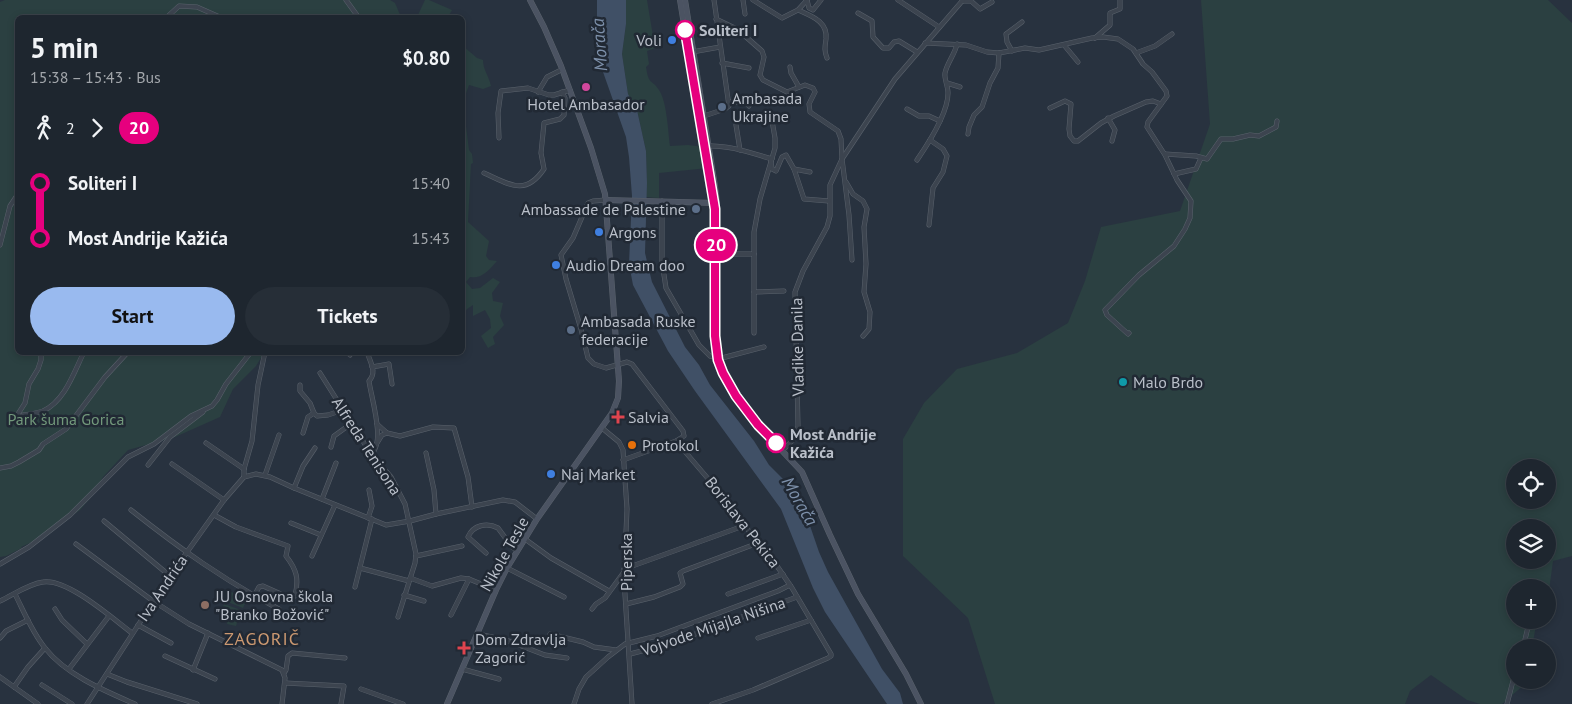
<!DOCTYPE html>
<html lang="en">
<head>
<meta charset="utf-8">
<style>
	body { margin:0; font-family:"PT Sans",sans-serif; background:#262e37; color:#f1f3f6; height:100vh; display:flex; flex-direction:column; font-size:19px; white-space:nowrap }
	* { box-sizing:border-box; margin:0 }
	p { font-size:16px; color:#a1a5aa }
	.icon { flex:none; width:28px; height:28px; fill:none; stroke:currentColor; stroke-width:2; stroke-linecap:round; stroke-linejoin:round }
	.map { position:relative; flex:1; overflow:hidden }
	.details { position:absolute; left:15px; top:15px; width:450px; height:340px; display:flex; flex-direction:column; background:#1e262f; border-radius:8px; box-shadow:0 2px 8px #0003,0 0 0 1px #3c434b }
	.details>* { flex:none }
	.badge { padding:0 10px; border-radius:16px; font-size:18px; line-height:32px }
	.controls { position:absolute; left:1506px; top:459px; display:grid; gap:10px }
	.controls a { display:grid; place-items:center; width:50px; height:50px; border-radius:50%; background:#1e262f; box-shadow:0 2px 8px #0003,0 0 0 1px #3c434b; font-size:25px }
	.map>.badge { position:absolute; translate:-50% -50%; box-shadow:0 0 0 2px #fff }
	.legs { display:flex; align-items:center; gap:8px; height:55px; padding:0 15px; font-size:16px }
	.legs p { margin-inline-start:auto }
	.head { display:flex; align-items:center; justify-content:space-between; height:85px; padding:0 15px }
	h1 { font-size:28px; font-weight:800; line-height:38px }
	.action { display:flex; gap:10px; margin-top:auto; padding:10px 15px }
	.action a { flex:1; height:58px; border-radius:30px; background:#99baef; color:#111; font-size:20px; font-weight:800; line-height:58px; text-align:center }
	.action a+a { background:#262e37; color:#f1f3f6 }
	ul { padding:0 15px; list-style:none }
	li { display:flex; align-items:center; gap:18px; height:55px; font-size:19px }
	li i { display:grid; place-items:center; width:8px; height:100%; margin:0 6px; background:currentColor }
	li i::after { content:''; width:12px; height:12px; margin:-6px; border:4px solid; border-radius:50%; background:#1e262f }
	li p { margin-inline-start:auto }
	li:first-child i { background:linear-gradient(#0000 50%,currentColor 0) }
	li:last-child i { background:linear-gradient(currentColor 50%,#0000 0) }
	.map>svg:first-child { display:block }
</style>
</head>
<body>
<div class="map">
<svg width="1572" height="704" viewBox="0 0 1572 704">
	<rect width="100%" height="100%" fill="#28323f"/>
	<!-- green -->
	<g fill="#2b4041" fill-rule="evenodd">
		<polygon points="5,0 390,0 395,3 401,17 18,18 18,352 264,353 256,366 233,389 220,417 175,437 128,450 103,477 92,496 80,510 41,538 21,547 22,548 6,556 0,557 0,2"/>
		<polygon points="425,0 429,0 452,10 448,17 417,17"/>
		<path d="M 626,0 L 647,0 L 655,48 L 647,51 L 649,64 L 646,67 C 649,86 651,78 659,90 C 667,102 668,131 670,146 L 688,145 L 705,147 L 708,168 L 659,173 L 659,198 L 646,197 L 647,183 L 646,151 L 637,110 L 628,94 L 622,54 L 626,24 Z"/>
		<path d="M 1201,0 L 1548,0 L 1572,23 L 1572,556 L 1553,561 L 1548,598 L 1548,588 L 1515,588 L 1515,620 L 1537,620 L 1532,647 L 1515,648 L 1515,680 L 1526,680 L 1525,684 L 1502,704 L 1480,704 L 1467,700 L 1431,675 L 1410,691 L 1405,704 L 995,704 L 968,618 L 903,556 L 903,439 L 924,403 L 957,369 L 1017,353 L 1068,323 L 1085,281 L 1101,227 L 1180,211 L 1210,124 ZM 1515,468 L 1548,468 L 1548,500 L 1515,500 ZM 1515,528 L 1548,528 L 1548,560 L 1515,560 Z"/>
		<path d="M 463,46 L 477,58 L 483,60 C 483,70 489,76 491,86 L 483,89 L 469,85 L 463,102 L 469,150 L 472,154 L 473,163 L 471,164 L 468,222 L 489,241 L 486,256 L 489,260 L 497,261 C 489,270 482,279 470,277 L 466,282 L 472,289 L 480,288 L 493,278 L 500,282 L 492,293 L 493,301 L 503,303 L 500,316 L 504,325 L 493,337 L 495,344 L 488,348 L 481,336 L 491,328 L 490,319 L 485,310 L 473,316 L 473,305 L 467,309 L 463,316 Z"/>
		<polygon points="227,590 247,599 243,608 223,600"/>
		<polygon points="224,604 241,610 236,626 227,624 228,619 220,616"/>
	</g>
	<!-- water -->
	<polygon fill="#405066" points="597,0 626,0 626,24 622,54 628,94 637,110 646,151 647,183 645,253 652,282 685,347 699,365 710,385 754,441 769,465 790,486 808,520 819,552 828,572 882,669 900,693 903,704 887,704 825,612 813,588 781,509 695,391 668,351 633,285 629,264 632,196 629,157 626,137 597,55"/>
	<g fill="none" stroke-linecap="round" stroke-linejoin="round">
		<!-- street casing -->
		<g stroke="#5a626c" stroke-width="5">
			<g id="street">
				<polyline points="346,0 359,18"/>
				<polyline points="743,0 745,14"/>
				<polyline points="753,0 782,18 798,10 807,0"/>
				<polyline points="807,0 809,8 813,10 821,0"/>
				<polyline points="898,0 939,27"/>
				<polyline points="963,1 971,1 980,9 992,2"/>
				<path d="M 798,10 C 811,16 828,21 826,39 C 825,46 824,51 827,58"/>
				<polyline points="858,13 872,21 873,37 883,48 889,48 894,42 899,41 917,52"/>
				<polyline points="166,18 179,6 197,7 222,18"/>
				<polyline points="716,19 737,29 762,51 764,57 760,75 763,80 787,92 805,85 813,88 815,92 809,104 810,112 838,131 841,139 842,159 830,185 830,216 827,227 803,271 795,292 798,426 793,440 783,450"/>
				<polyline points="1095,38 1110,25 1110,13 1120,9 1120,0"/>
				<polyline points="925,43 966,45 987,52 999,53 1025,48 1039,50 1092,38 1103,37 1118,39 1133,49 1143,64 1152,72 1166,91 1167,96 1148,122 1147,127 1165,155 1177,180 1191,201 1190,218 1185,229 1174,246 1139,275 1105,310 1107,315 1128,334 1129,333"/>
				<polyline points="1064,45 1078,62"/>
				<polyline points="1012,51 1007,42 1006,34 1022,22"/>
				<polyline points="692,52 720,47"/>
				<polyline points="1136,53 1155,46 1172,34"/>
				<polyline points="722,63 749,68"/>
				<polyline points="790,67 791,73 799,87"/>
				<polyline points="947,83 960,87"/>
				<polyline points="538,92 547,77 559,71"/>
				<polyline points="729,102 745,102 749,106"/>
				<polyline points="1050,108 1065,101 1071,104 1069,129 1070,136 1074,141 1078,141 1101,123 1114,116 1146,102 1153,101 1161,104"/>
				<polyline points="907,109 919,116 929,116 940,121"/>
				<polyline points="704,116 725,109 729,106 714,0"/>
				<polyline points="1108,118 1115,130 1112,141"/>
				<polyline points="736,125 740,150"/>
				<polyline points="968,134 969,127 974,115 982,107 990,83 998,68 999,53"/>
				<polyline points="499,138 498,113 501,91 528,88 549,95 554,95 570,90"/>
				<path d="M 708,146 C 729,145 751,153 772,159"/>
				<polyline points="1165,154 1196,156 1207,159 1221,139 1233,139 1250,135 1259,136 1276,127 1277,121"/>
				<path d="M 917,160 C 928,144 948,113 948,93 C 948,86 944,79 945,73 C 947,63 955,54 957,44"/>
				<polyline points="771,161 772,169 776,171 782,157 786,155 794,169 810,172"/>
				<polyline points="794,169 804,199 829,201"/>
				<path d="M 484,173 C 509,184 525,197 544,169 L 541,153 L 544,123 L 560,119 L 564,115 L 565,98 L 562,92"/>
				<polyline points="1174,174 1196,169 1201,158"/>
				<polyline points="846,182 853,194 863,201 867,209 864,227 866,264 864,292 870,312 869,329 863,336"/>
				<polyline points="606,200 593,201 588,203 573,238 561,255 566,279 581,329 588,358 594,364 606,368 627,362 632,364 683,431 684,436 676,441"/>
				<polyline points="662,201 662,262 666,288 699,345 710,356 718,358"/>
				<polyline points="929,225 933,188 943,172 947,156 943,149 930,140"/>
				<polyline points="0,245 10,206 18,194"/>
				<polyline points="716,254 754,254"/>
				<polyline points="852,260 849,215 842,159 895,79 963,0"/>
				<polyline points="754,292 784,291"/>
				<polyline points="754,333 754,232 760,199 775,148 775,138 771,115"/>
				<path d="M 367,352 C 371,364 377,372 369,381 C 371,397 386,443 371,454"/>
				<polyline points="350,355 352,352"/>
				<polyline points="718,359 764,347"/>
				<polyline points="372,367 389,364 392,384"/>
				<polyline points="320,373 371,454 391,477 405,504 416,554 415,563 398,617"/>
				<polyline points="300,385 300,391 310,403 314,413 317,416 328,415 343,410"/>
				<path d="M 23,415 C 30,414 37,413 43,411 C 65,401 74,372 84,352"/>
				<polyline points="16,417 25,403 29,384 38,369 41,360 41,352"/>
				<polyline points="377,424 387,433"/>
				<polyline points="602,428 619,442 623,450 627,509 624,579 632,704"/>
				<polyline points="303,433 308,417 314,413"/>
				<polyline points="206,443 244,469"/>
				<polyline points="377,443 382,435 387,433 400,436 433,427 454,428 468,477 472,507"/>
				<polyline points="331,447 334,436 352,423"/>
				<polyline points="426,453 434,490 436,514"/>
				<polyline points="623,460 676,441 727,501 762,549 777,566 792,588 831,654 831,656 828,658 753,690 712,704"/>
				<polyline points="172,464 224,500"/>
				<polyline points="148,465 170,437 203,412"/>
				<polyline points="0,468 11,466 19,462 39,450 43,444 66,429 105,377 128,352"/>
				<polyline points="265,475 279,435"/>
				<polyline points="244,477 244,469 252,441 258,385 265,352"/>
				<polyline points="294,488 303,466 315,448"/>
				<polyline points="322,499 336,463"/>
				<path d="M 131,510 C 179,548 225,581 279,609"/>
				<path d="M 214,515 L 236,527 L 288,546 L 286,556 C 297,570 299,579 295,596 L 290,598 L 263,586 L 259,587 L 254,596"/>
				<polyline points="368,518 372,506 369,490"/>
				<polyline points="104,521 170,576"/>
				<polyline points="291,523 321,535"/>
				<polyline points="525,539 551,558 609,591"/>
				<polyline points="76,544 153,601 189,624 282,670 285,678 282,704"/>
				<path d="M 486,553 L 468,537 C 473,525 487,522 498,528 L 512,547 L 517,550"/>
				<polyline points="312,556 335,505"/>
				<polyline points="416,556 462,546"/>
				<polyline points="0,564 29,547 70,515 128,457 154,444 191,416 212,406 217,400 226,384 251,352"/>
				<polyline points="360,568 409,581"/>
				<polyline points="507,568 564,597"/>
				<polyline points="624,569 746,525"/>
				<polyline points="410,578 432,586 461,578 469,579 496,590"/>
				<polyline points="355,587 372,519"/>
				<path d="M 15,594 C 24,612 32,632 45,648 C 66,675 105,691 135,704"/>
				<polyline points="728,594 783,574"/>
				<polyline points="404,595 424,601"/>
				<path d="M 0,601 C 13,595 28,584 43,582 C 67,578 112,618 132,633"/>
				<polyline points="626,604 654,597 680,587 683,584 680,573 683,571 758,543"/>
				<polyline points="55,609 62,620 87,644"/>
				<polyline points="592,609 596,604 605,598 624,572"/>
				<polyline points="451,615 469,579"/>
				<polyline points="138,625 171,643"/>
				<polyline points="478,634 506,640 545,655 567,658"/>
				<polyline points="550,634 583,642 594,647 616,650"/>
				<polyline points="0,638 6,631 28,620"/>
				<polyline points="758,638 811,620"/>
				<polyline points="1523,648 1528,627 1532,622"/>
				<polyline points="630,654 665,645 797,597"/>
				<polyline points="165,656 215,679"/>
				<polyline points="69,669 109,616"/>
				<polyline points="462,669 499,679"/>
				<polyline points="193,670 208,633"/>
				<polyline points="284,673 286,670 288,656 292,653 345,658"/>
				<polyline points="107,674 127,682 197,704"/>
				<polyline points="0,677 38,704"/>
				<polyline points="285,683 344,686 341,704"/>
				<polyline points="42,685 72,704"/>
				<polyline points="14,687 28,667 45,648"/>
				<polyline points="361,689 403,704"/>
				<polyline points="87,704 170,576 224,500 244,477 256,474 270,477 294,488 386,525 410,521 436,514 503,500 515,502 537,519"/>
				<polyline points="574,704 579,689 586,677 608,657 625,644 657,636 778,591 790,585"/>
				<polyline points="1507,704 1515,673"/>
			</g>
		</g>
		<!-- secondary casing -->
		<g stroke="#5a626c" stroke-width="6">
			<g id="secondary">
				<polyline points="680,0 713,202"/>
				<polyline points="685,0 715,186 717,203 715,342 722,371 734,392 758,425 802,472 830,535 858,594 906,674 921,704"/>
				<polyline points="606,200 716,203"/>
				<polyline points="447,704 496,590 507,568 537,519 612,413 618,398 619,381 605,194 591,148 561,66 544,27 530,0"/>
			</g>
		</g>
		<!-- street -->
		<use href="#street" stroke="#3c444f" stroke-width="4"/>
		<!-- secondary -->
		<use href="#secondary" stroke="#4b5362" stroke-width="5"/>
	</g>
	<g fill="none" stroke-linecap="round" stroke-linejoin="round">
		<!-- line-1 casing -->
		<g stroke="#fff" stroke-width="11">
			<polyline id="line-1" points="685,30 715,209 715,336 718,360 723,373 736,396 758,425 776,443"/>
		</g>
		<!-- line-1 -->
		<use href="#line-1" stroke="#e6007e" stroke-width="8"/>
	</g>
	<!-- markers -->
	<g fill="#fff" stroke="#e6007e" stroke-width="2.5">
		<circle cx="685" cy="30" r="9"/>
		<circle cx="776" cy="443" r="9"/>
	</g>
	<g fill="#3f7fe0" stroke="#212934" stroke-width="2">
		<circle cx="672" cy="40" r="5"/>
		<circle cx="599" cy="232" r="5"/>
		<circle cx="556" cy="265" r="5"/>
		<circle cx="551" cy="474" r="5"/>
	</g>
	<circle fill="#d1479c" stroke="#212934" stroke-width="2" cx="586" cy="87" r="5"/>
	<g fill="#5c6f8a" stroke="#212934" stroke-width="2">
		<circle cx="722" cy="107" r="5"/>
		<circle cx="696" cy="209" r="5"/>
		<circle cx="571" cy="330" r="5"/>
	</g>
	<circle fill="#0f9aa8" stroke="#212934" stroke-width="2" cx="1123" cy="382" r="5"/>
	<g fill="#e0444e" stroke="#212934" stroke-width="2">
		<path d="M615.5 409.5h5v5h5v5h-5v5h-5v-5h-5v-5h5z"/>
		<path d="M461.5 640.5h5v5h5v5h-5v5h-5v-5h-5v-5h5z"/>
	</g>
	<circle fill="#e8710a" stroke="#212934" stroke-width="2" cx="632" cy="445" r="5"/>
	<circle fill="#8d6e63" stroke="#212934" stroke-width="2" cx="205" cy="605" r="5"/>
	<g text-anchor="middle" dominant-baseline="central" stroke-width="5" stroke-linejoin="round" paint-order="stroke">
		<!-- stop labels -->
		<g font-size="16" font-weight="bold" fill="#b9bfc9" stroke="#212934" text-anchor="start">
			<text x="699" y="30">Soliteri I</text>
			<text x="790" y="434">Most Andrije<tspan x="790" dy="18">Kažića</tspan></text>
		</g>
		<!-- poi labels -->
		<g font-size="16" fill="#b9bfc9" stroke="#212934" text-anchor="start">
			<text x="662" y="40" text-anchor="end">Voli</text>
			<text x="732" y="98">Ambasada<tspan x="732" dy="18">Ukrajine</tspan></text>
			<text x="586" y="104" text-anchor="middle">Hotel Ambasador</text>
			<text x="686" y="209" text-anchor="end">Ambassade de Palestine</text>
			<text x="609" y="232">Argons</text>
			<text x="566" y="265">Audio Dream doo</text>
			<text x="581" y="321">Ambasada Ruske<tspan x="581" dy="18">federacije</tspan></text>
			<text x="1133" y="382">Malo Brdo</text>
			<text x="628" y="417">Salvia</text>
			<text x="642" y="445">Protokol</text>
			<text x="561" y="474">Naj Market</text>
			<text x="215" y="596">JU Osnovna škola<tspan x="215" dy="18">"Branko Božović"</tspan></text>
			<text x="475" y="639">Dom Zdravlja<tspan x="475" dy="18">Zagorić</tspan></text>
		</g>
		<!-- street labels -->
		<g font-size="16" fill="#b9bfc9" stroke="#212934">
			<text transform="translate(797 347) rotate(-91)">Vladike Danila</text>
			<text transform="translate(367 446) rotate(57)">Alfreda Tenisona</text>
			<text transform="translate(743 522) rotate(52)">Borislava Pekica</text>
			<text transform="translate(504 554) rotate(-61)">Nikole Tesle</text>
			<text transform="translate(626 562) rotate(-90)">Piperska</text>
			<text transform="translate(162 588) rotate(-56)">Iva Andrića</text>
			<text transform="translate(713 626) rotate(-19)">Vojvode Mijajla Nišina</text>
		</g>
		<!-- park labels -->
		<g font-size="16" fill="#72987b" stroke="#212934">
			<text x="66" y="419">Park šuma Gorica</text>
		</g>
		<!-- water labels -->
		<g font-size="18" font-style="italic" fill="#7d90aa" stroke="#212934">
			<text transform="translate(599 45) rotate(-94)">Morača</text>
			<text transform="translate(800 501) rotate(60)">Morača</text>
		</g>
		<!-- neighbourhood labels -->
		<g font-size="18" letter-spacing="1" fill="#cc9971" stroke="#212934">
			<text x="262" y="638">ZAGORIČ</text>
		</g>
	</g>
</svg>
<div class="controls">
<a><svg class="icon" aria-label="locate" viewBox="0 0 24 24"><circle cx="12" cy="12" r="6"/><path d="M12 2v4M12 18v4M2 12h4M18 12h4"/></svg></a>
<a><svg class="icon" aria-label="layers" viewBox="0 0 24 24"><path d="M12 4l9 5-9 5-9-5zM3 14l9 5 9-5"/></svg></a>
<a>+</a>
<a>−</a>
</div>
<b class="badge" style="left:716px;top:245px;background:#e6007e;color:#fff">20</b>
<section class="details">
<div class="head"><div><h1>5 min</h1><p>15:38 – 15:43 · Bus</p></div><b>$0.80</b></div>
<div class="legs"><svg class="icon" aria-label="walk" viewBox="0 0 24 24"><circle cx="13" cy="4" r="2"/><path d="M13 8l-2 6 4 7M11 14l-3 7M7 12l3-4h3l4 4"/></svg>2<svg class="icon" aria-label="forward" viewBox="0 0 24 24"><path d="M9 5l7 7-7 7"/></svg><b class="badge" style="background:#e6007e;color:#fff">20</b></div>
<ul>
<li><i style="color:#e6007e"></i><b>Soliteri I</b><p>15:40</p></li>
<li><i style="color:#e6007e"></i><b>Most Andrije Kažića</b><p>15:43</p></li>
</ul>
<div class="action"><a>Start</a><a>Tickets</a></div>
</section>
</div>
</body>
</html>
